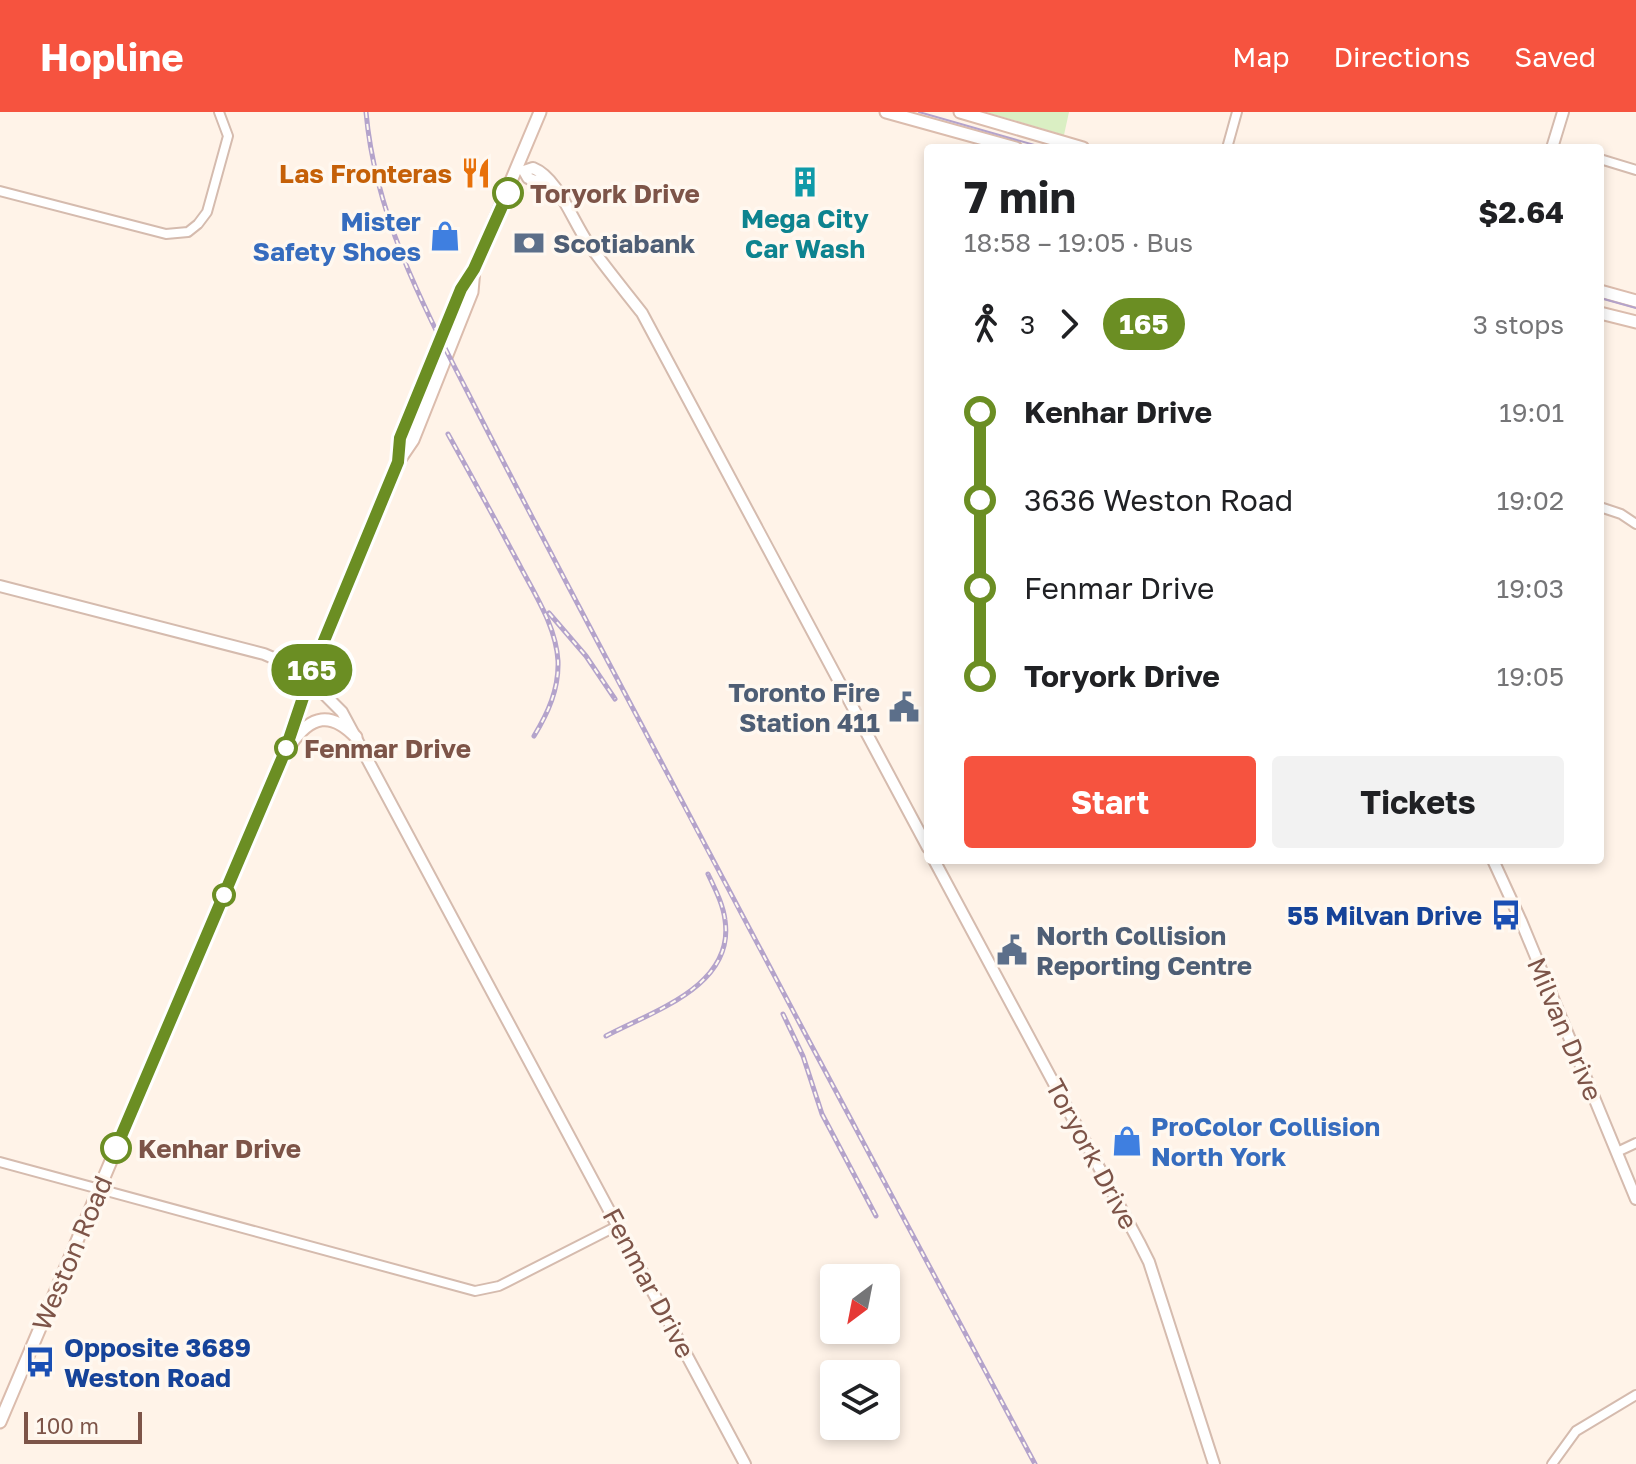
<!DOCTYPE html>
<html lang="en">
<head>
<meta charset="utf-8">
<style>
	body { margin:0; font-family:"Golos Text",sans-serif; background:#f2f2f2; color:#202124; height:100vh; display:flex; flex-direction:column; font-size:30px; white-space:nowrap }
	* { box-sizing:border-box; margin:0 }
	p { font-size:26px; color:#757577 }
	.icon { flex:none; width:44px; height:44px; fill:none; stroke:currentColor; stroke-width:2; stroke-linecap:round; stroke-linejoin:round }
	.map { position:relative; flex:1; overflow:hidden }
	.drawer { position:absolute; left:924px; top:32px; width:680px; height:720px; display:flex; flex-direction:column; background:#fff; border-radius:8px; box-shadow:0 4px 12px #0003 }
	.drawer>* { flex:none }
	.badge { padding:0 16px; border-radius:26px; font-size:28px; line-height:52px }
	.needle { width:52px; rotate:212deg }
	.fabs { position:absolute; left:820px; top:1152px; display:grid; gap:16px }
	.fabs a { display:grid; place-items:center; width:80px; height:80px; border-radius:8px; background:#fff; box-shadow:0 4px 12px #0003; font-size:40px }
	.scale { position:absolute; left:24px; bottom:20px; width:118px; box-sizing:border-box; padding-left:8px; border:4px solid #7d5448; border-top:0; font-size:22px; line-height:28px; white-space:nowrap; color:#7d5448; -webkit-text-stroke:6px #fff8f0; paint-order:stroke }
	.map>.badge { position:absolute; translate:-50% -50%; box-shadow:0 0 0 4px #fff }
	.legs { display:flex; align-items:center; gap:12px; height:88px; padding:0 40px; font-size:26px }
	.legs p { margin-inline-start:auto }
	.overview { display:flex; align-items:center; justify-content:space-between; height:136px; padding:0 40px }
	h1 { font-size:44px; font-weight:700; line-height:60px }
	.primary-button { display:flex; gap:16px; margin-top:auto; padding:16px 40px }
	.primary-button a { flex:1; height:92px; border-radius:8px; background:#f6533f; color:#fff; font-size:32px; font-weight:700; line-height:92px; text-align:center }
	.primary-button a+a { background:#f2f2f2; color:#202124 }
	ul { padding:0 40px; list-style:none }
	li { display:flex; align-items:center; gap:28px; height:88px; font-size:30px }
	li i { display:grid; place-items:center; width:12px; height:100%; margin:0 10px; background:currentColor }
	li i::after { content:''; width:20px; height:20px; margin:-10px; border:6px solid; border-radius:50%; background:#fff }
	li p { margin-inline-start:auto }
	li:first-child i { background:linear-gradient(#0000 50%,currentColor 0) }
	li:last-child i { background:linear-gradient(currentColor 50%,#0000 0) }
	header { display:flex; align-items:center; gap:48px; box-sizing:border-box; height:112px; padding:0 40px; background:#f6533f; color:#fff }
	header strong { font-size:38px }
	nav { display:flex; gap:44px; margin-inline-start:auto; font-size:28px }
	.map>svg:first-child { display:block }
</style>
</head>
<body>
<header>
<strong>Hopline</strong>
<nav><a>Map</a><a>Directions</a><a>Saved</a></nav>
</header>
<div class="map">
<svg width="1636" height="1352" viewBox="0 0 1636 1352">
	<rect width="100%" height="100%" fill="#fff3e8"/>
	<!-- green -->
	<polygon fill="#daefc3" points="986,0 1069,0 1064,23"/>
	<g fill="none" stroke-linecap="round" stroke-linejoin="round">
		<!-- minor casing -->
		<g stroke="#d5bbae" stroke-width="12">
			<g id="minor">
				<polyline points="1227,36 1237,0"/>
				<polyline points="1600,47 1636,58"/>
				<polyline points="0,79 166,122 188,120 198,112 207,100 228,24 219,0"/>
				<polyline points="1600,395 1621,402 1636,412"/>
				<polyline points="1617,1040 1636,1031"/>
				<polyline points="0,1050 475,1179 499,1174 619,1113"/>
				<polyline points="1552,1352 1576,1319 1636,1283"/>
			</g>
		</g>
		<!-- tertiary casing -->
		<g stroke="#d5bbae" stroke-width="14">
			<g id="tertiary">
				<polyline points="1552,36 1563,0"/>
				<path d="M 546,66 L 535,69 L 528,66 L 524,59 L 533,56 C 558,66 572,108 588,131 C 605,155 624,178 642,201 L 928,736"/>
				<polyline points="0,474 264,542 299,557 342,600 745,1352"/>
				<polyline points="934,748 1139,1130 1149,1150 1214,1352"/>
				<polyline points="1493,748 1521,809 1636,1087"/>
			</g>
		</g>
		<!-- secondary casing -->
		<g stroke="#dbbcad" stroke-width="15">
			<g id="secondary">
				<polyline points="886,0 1016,36"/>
				<polyline points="960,0 1083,36"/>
				<polyline points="1600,179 1636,189"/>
				<polyline points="1600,201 1636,210"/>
				<polyline points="398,346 400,326 461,177 474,157 540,0"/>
				<path d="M 291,632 C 311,603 331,599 356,625"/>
				<polyline points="0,1310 284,642 309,565 398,350 413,328 472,180 474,157"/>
			</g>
		</g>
		<!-- minor -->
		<use href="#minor" stroke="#fff" stroke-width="8"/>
		<!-- tertiary -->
		<use href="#tertiary" stroke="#fff" stroke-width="10"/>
		<!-- secondary -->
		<use href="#secondary" stroke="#fff" stroke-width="11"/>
		<!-- tram -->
		<g stroke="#b4a3cb" stroke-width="2">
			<polyline points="919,0 1045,36"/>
			<polyline points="1600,186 1636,196"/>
		</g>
		<!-- rail casing -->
		<g stroke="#b4a3cb" stroke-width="5">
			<g id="rail">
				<path d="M 366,0 C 375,101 420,188 466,277 C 505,354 545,430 585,506 C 734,789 884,1070 1035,1352"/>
				<path d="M 448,322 C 472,365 496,409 519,452 C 535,483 556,514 558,549 C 559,577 548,601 534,624"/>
				<polyline points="549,501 586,544 615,587"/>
				<polyline points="783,902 803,944 822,1002 876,1104"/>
				<path d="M 606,924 C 653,899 735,874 725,808 C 723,792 715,777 708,762"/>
			</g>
		</g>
		<!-- rail -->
		<use href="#rail" stroke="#fff8f0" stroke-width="2" stroke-dasharray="6" stroke-linecap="butt"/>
	</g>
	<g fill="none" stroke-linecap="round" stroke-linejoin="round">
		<!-- line-1 casing -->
		<g stroke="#fff" stroke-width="18">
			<polyline id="line-1" points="116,1036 284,642 314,553 398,350 400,326 461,177 474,157 508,81"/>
		</g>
		<!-- line-1 -->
		<use href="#line-1" stroke="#6b8e23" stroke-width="12"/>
	</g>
	<!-- icons -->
	<defs>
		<g id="restaurant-bare" transform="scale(2.4)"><path d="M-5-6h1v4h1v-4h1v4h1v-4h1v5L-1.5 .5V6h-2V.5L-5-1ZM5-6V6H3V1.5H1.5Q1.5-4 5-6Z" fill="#e8710a" stroke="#fff8f0" stroke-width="2.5" paint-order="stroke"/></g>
		<g id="building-bare" transform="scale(2.4)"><path d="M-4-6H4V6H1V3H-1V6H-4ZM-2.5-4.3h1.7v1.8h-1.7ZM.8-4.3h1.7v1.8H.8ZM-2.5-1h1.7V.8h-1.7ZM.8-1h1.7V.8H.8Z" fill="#0f9aa8" stroke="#fff8f0" stroke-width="2.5" paint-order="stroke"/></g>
		<g id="shop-bare" transform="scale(2.4)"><path d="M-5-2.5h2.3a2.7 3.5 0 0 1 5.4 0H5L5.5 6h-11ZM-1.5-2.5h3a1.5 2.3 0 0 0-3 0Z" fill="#3f7fe0" stroke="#fff8f0" stroke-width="2.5" paint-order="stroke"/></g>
		<g id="bank-bare" transform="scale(2.4)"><path d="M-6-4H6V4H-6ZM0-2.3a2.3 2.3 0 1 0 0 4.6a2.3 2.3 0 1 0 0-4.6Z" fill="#5c6f8a" stroke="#fff8f0" stroke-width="2.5" paint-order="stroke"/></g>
		<g id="civic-bare" transform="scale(2.4)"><path d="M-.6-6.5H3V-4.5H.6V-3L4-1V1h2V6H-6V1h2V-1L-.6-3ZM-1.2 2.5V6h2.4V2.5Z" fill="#5c6f8a" stroke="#fff8f0" stroke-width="2.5" paint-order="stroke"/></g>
		<g id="bus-bare" transform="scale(2.4)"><path d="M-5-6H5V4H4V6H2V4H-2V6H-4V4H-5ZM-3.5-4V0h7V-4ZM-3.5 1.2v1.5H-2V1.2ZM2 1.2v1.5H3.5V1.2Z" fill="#1a4fb4" stroke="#fff8f0" stroke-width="2.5" paint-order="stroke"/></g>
	</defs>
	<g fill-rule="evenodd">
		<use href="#restaurant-bare" x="476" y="61"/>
		<use href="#building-bare" x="805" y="70"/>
		<use href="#shop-bare" x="445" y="124"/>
		<use href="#bank-bare" x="529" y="131"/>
		<use href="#civic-bare" x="904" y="595"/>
		<use href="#bus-bare" x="1506" y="803"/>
		<use href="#civic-bare" x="1012" y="838"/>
		<use href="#shop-bare" x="1127" y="1029"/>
		<use href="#bus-bare" x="40" y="1250"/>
	</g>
	<!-- markers -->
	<g fill="#fff" stroke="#6b8e23" stroke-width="4">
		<circle cx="508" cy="81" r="14"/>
		<circle cx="286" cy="636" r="10"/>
		<circle cx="224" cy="783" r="10"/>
		<circle cx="116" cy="1036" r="14"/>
	</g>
	<g text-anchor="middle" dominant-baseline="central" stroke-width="7" stroke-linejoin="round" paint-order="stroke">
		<!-- food labels -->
		<g font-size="26" font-weight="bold" fill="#c56008" stroke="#fff8f0" text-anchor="end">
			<text x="452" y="61">Las Fronteras</text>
		</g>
		<!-- stop labels -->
		<g font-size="26" font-weight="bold" fill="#7d5448" stroke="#fff8f0" text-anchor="start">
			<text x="530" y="81">Toryork Drive</text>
			<text x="304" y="636">Fenmar Drive</text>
			<text x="138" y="1036">Kenhar Drive</text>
		</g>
		<!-- culture labels -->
		<g font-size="26" font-weight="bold" fill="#0d838f" stroke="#fff8f0">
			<text x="805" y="106">Mega City<tspan x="805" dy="30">Car Wash</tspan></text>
		</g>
		<!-- shop labels -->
		<g font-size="26" font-weight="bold" fill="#366cbe" stroke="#fff8f0" text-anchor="end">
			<text x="421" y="109">Mister<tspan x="421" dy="30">Safety Shoes</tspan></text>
			<text x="1151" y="1014" text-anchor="start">ProColor Collision<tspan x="1151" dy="30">North York</tspan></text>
		</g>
		<!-- service labels -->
		<g font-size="26" font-weight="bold" fill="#4e5e75" stroke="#fff8f0" text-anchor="start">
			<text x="553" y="131">Scotiabank</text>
			<text x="880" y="580" text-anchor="end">Toronto Fire<tspan x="880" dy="30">Station 411</tspan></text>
			<text x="1036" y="823">North Collision<tspan x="1036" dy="30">Reporting Centre</tspan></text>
		</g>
		<!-- transit labels -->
		<g font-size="26" font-weight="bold" fill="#164399" stroke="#fff8f0" text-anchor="end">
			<text x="1482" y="803">55 Milvan Drive</text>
			<text x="64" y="1235" text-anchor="start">Opposite 3689<tspan x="64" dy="30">Weston Road</tspan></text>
		</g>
		<!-- street labels -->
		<g font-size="26" fill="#7d5448" stroke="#fff8f0">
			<text transform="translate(1565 917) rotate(67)">Milvan Drive</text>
			<text transform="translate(1092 1042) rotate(62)">Toryork Drive</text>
			<text transform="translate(72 1141) rotate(-67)">Weston Road</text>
			<text transform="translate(649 1171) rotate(62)">Fenmar Drive</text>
		</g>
	</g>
</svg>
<div class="fabs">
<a><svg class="needle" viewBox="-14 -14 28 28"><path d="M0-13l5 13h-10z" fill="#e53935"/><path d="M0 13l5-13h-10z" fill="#757577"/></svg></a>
<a><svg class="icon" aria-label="layers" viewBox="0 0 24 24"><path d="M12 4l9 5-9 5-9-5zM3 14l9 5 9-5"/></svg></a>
</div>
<div class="scale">100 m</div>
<b class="badge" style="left:312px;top:558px;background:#6b8e23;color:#fff">165</b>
<section class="drawer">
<div class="overview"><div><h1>7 min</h1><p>18:58 – 19:05 · Bus</p></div><b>$2.64</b></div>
<div class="legs"><svg class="icon" aria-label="walk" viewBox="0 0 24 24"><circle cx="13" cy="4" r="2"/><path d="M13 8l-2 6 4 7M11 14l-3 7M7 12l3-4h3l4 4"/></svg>3<svg class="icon" aria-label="forward" viewBox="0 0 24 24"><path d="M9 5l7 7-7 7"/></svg><b class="badge" style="background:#6b8e23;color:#fff">165</b><p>3 stops</p></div>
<ul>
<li><i style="color:#6b8e23"></i><b>Kenhar Drive</b><p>19:01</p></li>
<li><i style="color:#6b8e23"></i><span>3636 Weston Road</span><p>19:02</p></li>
<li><i style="color:#6b8e23"></i><span>Fenmar Drive</span><p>19:03</p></li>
<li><i style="color:#6b8e23"></i><b>Toryork Drive</b><p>19:05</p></li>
</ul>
<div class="primary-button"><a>Start</a><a>Tickets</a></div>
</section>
</div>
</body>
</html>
